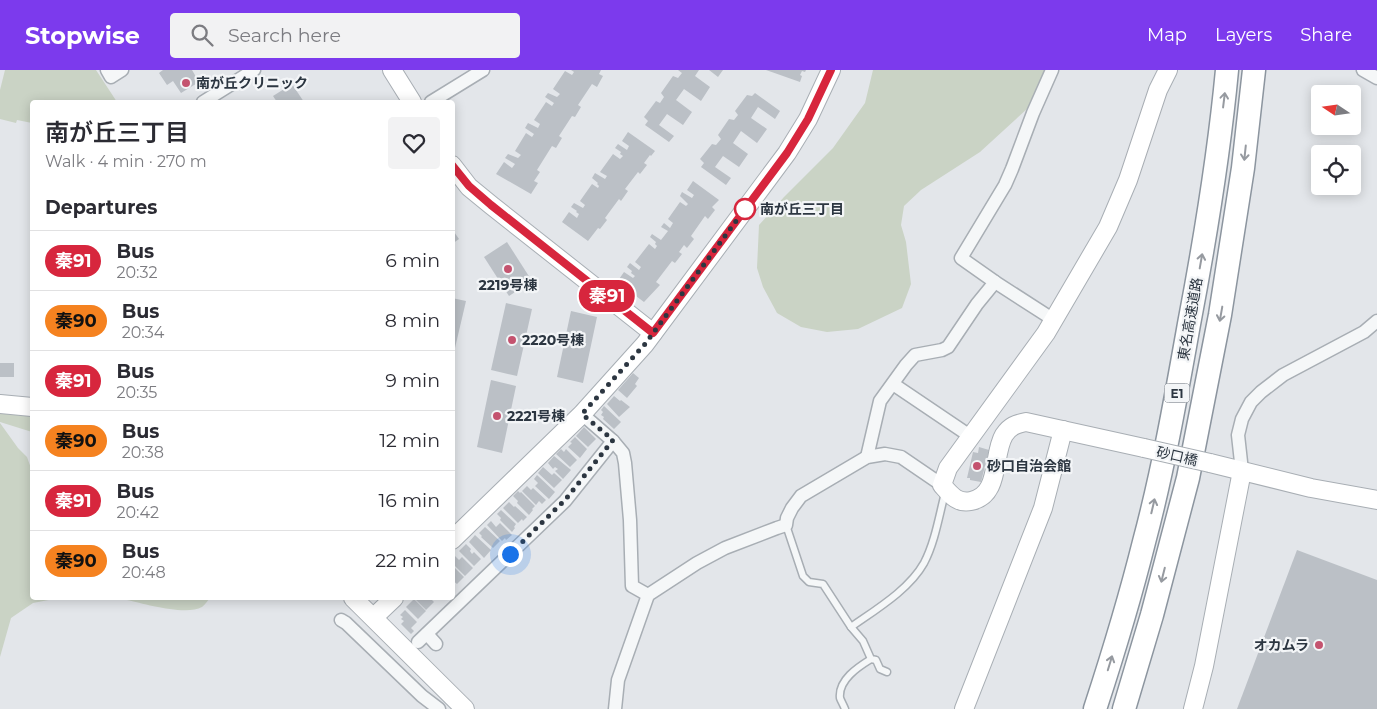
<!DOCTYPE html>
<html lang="en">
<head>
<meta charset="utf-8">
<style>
	body { margin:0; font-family:Montserrat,"Noto Sans JP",sans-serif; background:#f2f2f3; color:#2b2b33; height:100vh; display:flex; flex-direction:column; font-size:19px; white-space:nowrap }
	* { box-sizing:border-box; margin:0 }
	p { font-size:16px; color:#7c7c81 }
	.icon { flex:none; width:28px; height:28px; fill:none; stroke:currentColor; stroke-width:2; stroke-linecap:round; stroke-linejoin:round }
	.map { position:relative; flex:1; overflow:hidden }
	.panel { position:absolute; left:30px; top:30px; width:425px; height:500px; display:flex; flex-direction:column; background:#fff; border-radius:5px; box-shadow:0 2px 12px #0003 }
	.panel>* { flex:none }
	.badge { padding:0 10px; border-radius:16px; font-size:18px; line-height:32px }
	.needle { width:32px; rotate:283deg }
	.buttons { position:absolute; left:1311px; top:15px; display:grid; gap:10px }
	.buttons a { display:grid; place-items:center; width:50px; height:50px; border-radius:5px; background:#fff; box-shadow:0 2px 12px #0003; font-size:25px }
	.you { position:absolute; width:25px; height:25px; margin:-12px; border:4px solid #fff; border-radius:50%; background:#1a73e8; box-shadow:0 0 0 8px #1a73e833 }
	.map>.badge { position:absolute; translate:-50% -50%; box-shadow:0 0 0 2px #fff }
	h2 { padding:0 15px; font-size:19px; line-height:45px }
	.round { display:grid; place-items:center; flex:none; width:52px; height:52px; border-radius:5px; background:#f2f2f3 }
	.summary { display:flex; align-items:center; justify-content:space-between; height:85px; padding:0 15px }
	h1 { font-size:24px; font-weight:600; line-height:38px }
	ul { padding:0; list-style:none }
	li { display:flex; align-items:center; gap:15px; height:60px; padding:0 15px; border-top:1px solid #e1e1e2 }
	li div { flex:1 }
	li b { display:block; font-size:19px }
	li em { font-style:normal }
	li .badge { min-width:55px; font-weight:700; text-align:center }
	header { display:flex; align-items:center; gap:30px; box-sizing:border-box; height:70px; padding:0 25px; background:#7c3aed; color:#fff }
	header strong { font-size:24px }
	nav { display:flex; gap:28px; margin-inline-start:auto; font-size:18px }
	.search { width:350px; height:45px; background:#f2f2f3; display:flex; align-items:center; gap:12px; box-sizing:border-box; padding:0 18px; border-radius:5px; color:#7c7c81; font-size:19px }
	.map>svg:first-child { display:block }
</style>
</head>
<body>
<header>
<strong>Stopwise</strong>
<div class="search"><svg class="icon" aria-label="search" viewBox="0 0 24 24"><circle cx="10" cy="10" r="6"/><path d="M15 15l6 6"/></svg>Search here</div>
<nav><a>Map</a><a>Layers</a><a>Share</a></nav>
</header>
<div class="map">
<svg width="1377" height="639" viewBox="0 0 1377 639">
	<rect width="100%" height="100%" fill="#e3e6ea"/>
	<!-- green -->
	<g fill="#cad3c5">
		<polygon points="5,0 96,0 117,32 32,32 32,53 17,50 16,53 0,49 0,20"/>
		<polygon points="873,0 1045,0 1051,17 980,82 921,120 904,136 901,155 906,172 911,214 902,238 858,259 827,262 801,257 777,243 763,217 757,198 759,155 784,127 833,78 865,33"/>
		<polygon points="0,342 32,344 32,362 0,352"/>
		<polygon points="0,353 18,378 27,387 32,401 32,528 59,528 33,533 11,548 0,587"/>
		<path d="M 122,528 L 210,528 C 208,530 205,535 202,537 C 186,546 145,534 127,530 Z"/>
	</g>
	<!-- building -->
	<g fill="#bbc0c6">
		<polygon points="163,0 192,0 199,12 181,23 173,11 167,15 159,3"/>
		<polygon points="571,0 601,0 599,4 603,6 597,17 592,14 578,35 581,37 575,47 572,46 559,66 562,68 556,78 552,76 537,100 540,102 534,111 538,113 531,124 496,104 504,92 512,98 515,94 505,88 508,84 518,88 521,85 515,81 526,63 532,67 534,64 525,58 528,53 538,58 540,54 534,50 546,32 552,36 554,33 545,27 548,23 557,27 560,24 553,19 565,1 572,5 574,2"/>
		<polygon points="678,0 699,0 695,6 710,17 701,31 684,19 676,30 692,42 683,55 667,44 659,55 674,66 669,72 645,55 648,51 644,47 656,31 660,33 664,27 661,23 673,6 678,8 682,3"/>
		<polygon points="709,0 723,0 718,7"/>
		<polygon points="766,0 806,0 805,2 802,1 800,5 802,6 800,12"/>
		<polygon points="292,14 304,32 277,32 273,26"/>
		<polygon points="755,23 780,41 775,49 758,37 751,48 767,59 757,73 741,61 733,73 748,84 739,97 723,86 715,97 731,108 726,115 701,97 704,93 700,89 712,74 716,75 721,69 718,65 729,49 734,50 738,45 735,41 747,25 752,26"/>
		<polygon points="628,62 655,81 651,86 650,85 644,93 647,95 640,104 638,102 625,119 628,121 621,131 619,129 605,148 607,150 600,159 598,158 588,171 562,152 569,142 577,148 579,144 576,142 577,141 571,137 574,133 583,138 585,135 580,131 592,114 598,118 599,116 597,114 598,113 592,108 595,103 605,109 607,106 600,102 613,84 620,89 623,86 620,84 621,82 615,78 618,74 627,80 629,76 622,71"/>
		<polygon points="693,111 719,130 712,137 715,140 708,149 705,146 691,166 694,169 687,178 684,175 679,182 682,184 675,193 672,191 656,212 660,215 644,232 617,212 624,202 633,208 635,206 631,203 632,201 627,197 630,193 639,200 641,197 635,192 649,174 655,179 657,176 655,174 656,172 650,167 652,164 661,170 668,161 661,157 664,153 670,158 673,153 668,149 680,132 686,136 688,134 680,126 682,122 692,128 694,125 687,120"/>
		<polygon points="452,159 459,169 452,174"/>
		<polygon points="507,172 532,211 509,226 484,187"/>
		<polygon points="452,228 466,231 455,278 452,278"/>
		<polygon points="506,233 532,239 517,306 491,300"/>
		<polygon points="571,241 597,247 583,313 557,307"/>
		<rect x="0" y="293" width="14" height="14"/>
		<polygon points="633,303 639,308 635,314 637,316 627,328 618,320"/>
		<polygon points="491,310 516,316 502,383 477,377"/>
		<polygon points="614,326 620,331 621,330 630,337 619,347 607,334"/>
		<polygon points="604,336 621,352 614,359 603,349 604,347 601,345 603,342 601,340"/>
		<polygon points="584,357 596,369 588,377 576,366"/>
		<polygon points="575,367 587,379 580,388 568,377 572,373 570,372"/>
		<polygon points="979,377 989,380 981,412 970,410 970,408 967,408 973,382 978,383"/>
		<polygon points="561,379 564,382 566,379 577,390 570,397 556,384"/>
		<polygon points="554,386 571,400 563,409 555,401 558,399 555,397 553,399 548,393"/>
		<polygon points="543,397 552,405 554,403 562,410 554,418 538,403"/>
		<polygon points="537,405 555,422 549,429 535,416 538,413 534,409"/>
		<polygon points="527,416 531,420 533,418 546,430 542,434 539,431 536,435 522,421"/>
		<polygon points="518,421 520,423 521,422 535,436 532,439 533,440 529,445 517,433 518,431 513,426"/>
		<polygon points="509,432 514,437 515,436 527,447 523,451 522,449 518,453 503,438"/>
		<polygon points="501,440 516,454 514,457 515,458 512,462 500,450 501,448 497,444"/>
		<polygon points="491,451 496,457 500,453 512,465 506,470 505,468 502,471 487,455"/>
		<polygon points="485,457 500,471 493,478 481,467 482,466 479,463"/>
		<polygon points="475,465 491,480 484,488 469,472"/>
		<polygon points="466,474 471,479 470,481 472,484 474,482 481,489 474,496 459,481"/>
		<polygon points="1297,480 1377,510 1377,639 1237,639"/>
		<polygon points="455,486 459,490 462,487 473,498 465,506 452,493 452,489"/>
		<polygon points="452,495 464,507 457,514 452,510"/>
		<polygon points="414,528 430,528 434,532 426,540"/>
		<polygon points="414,529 426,541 418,549 406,537"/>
		<polygon points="405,540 417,552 411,558 414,561 411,564 401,554 404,551 401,549 403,547 400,545"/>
	</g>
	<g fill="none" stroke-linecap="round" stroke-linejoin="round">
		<!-- lane casing -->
		<g stroke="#a8aeb4" stroke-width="9">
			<g id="lane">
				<polyline points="786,455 803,506 809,512 823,514 851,557 863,571 871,589 876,590 880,599 887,602"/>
				<path d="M 851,557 C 875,540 909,520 924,493 C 935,472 939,446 945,423"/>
				<path d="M 845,639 C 844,636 841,631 840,628 C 838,610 858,597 871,589"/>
			</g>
		</g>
		<!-- street casing -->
		<g stroke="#a8aeb4" stroke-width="15">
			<g id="street">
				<polyline points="107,0 111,7 122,0"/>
				<polyline points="1052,0 1033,43 1012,99 1005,115 961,188 995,212 1054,250"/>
				<polyline points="1363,0 1377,8"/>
				<polyline points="203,32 254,0"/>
				<polyline points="431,32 483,0"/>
				<polyline points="893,314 970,366"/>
				<polyline points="582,344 613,371 623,383 625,393 630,450 632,516 648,525"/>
				<polyline points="867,387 880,331 906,295 915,285 942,280 948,277 977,234 995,212"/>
				<polyline points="1242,401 1238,365 1242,349 1251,332 1261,322 1283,305 1364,262 1377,251"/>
				<polyline points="341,550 346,553 422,626 439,639"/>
				<polyline points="427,564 436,574"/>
				<polyline points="418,572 565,431 613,371"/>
				<polyline points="615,639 618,610 648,525 697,493 725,478 777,458 786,455 787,448 792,438 801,426 867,387 885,384 901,387 942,415"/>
			</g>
		</g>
		<!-- secondary casing -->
		<g stroke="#a8aeb4" stroke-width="20">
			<g id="secondary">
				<polyline points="392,0 412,32"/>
				<polyline points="452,95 469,117 491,135 653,263"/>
				<polyline points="0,334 32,337"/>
				<path d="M 1144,378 L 1026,352 C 1016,354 1010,356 1004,365 C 992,385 1001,425 971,431 C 957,434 950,424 942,415 L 948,398 L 1046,263 L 1108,157 L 1128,110 L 1158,20 L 1168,0"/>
				<polyline points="1210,393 1311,418 1377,430"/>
				<polyline points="452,470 582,344 645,274 787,83 808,49 831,0"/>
				<polyline points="353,528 465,639"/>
				<polyline points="374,547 394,528"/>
				<polyline points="964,639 1043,438 1063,360"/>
				<polyline points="1193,639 1204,596 1242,401"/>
			</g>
		</g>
		<!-- highway casing -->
		<g stroke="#8c959f" stroke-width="25">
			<g id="highway">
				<path d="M 1095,639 C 1113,584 1130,528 1144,472 C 1163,401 1176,327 1189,254 C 1205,170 1219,85 1227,0"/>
				<polyline points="1124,639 1152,545 1188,408 1220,245 1243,98 1254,0"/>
			</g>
		</g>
		<!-- lane -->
		<use href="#lane" stroke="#f5f7f8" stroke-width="6"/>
		<!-- street -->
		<use href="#street" stroke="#f5f7f8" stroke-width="12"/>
		<!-- secondary -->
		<use href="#secondary" stroke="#fff" stroke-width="18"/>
		<!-- highway -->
		<use href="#highway" stroke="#fff" stroke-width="22"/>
		<!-- secondary-bridge casing -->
		<g stroke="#a8aeb4" stroke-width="20" stroke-linecap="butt">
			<polyline id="secondary-bridge" points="1144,378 1210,393"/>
		</g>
		<!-- secondary-bridge -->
		<use href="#secondary-bridge" stroke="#fff" stroke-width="18"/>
	</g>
	<!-- one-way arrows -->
	<defs><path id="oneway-shaft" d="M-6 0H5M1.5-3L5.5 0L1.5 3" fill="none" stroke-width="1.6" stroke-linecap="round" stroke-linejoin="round" transform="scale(1.25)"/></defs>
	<g stroke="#969aa0">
		<use href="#oneway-shaft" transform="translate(1224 30) rotate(-83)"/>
		<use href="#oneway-shaft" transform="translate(1245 83) rotate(96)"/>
		<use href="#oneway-shaft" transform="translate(1201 191) rotate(-80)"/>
		<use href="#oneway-shaft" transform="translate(1221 244) rotate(100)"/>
		<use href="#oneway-shaft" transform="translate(1153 436) rotate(-77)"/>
		<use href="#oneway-shaft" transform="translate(1163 505) rotate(104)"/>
		<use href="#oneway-shaft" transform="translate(1110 593) rotate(-73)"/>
	</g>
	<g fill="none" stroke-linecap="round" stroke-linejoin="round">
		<!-- line casing -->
		<g stroke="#fff" stroke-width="11">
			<polyline id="line" points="452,95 469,116 491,135 653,263 787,83 808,49 831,0"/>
		</g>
		<!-- line -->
		<use href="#line" stroke="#d7263d" stroke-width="8"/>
		<!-- walk -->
		<polyline stroke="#2c3641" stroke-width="5" stroke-dasharray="0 9" points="510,484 565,430 613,370 582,344 645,274 745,139"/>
	</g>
	<!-- markers -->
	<g fill="#c4536f" stroke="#f3f5f7" stroke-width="2">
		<circle cx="186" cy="13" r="5"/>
		<circle cx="508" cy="199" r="5"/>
		<circle cx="512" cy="270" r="5"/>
		<circle cx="497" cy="346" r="5"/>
		<circle cx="977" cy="396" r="5"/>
		<circle cx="1319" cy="575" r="5"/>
	</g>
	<circle fill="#fff" stroke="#d7263d" stroke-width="2.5" cx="745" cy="139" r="10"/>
	<g text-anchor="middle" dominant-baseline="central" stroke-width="4.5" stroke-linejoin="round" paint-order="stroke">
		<!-- shield labels -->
		<rect fill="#f3f5f7" stroke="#686f78" stroke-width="1" x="1164.5" y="313.5" width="25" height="19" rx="4"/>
		<g font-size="12" font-weight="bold" fill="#2c3641">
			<text x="1177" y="323">E1</text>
		</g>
		<!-- poi labels -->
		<g font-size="14" font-weight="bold" fill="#2c3641" stroke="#f3f5f7" text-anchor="start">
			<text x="196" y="13">南が丘クリニック</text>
			<text x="508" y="215" text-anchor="middle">2219号棟</text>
			<text x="522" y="270">2220号棟</text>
			<text x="507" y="346">2221号棟</text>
			<text x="987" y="396">砂口自治会館</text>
			<text x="1309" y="575" text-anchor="end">オカムラ</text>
		</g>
		<!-- stop labels -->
		<g font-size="14" font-weight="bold" fill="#2c3641" stroke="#f3f5f7" text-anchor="start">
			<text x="760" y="139">南が丘三丁目</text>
		</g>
		<!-- street labels -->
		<g font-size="14" fill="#2c3641" stroke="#f3f5f7">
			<text transform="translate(1190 249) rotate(-80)">東名高速道路</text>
			<text transform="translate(1177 386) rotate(13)">砂口橋</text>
		</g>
	</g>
</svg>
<div class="buttons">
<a><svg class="needle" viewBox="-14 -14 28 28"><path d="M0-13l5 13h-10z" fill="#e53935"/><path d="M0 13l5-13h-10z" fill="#7c7c81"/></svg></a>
<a><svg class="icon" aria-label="locate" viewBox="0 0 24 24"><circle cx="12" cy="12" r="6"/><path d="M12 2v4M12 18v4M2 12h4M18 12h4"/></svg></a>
</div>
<div class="you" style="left:510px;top:484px"></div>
<b class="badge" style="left:607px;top:226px;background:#d7263d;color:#fff">秦91</b>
<section class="panel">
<div class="summary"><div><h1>南が丘三丁目</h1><p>Walk · 4 min · 270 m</p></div><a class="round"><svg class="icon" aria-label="heart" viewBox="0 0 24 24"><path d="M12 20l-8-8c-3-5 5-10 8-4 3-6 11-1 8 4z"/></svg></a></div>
<h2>Departures</h2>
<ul>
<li><span class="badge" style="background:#d7263d;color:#fff">秦91</span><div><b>Bus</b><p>20:32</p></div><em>6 min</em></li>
<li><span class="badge" style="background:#f58220;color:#111">秦90</span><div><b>Bus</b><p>20:34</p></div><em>8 min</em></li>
<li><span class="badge" style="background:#d7263d;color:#fff">秦91</span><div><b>Bus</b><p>20:35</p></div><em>9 min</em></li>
<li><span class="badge" style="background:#f58220;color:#111">秦90</span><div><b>Bus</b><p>20:38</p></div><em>12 min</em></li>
<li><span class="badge" style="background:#d7263d;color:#fff">秦91</span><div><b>Bus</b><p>20:42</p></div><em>16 min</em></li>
<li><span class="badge" style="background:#f58220;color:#111">秦90</span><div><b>Bus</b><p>20:48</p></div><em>22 min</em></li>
</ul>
</section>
</div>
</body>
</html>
